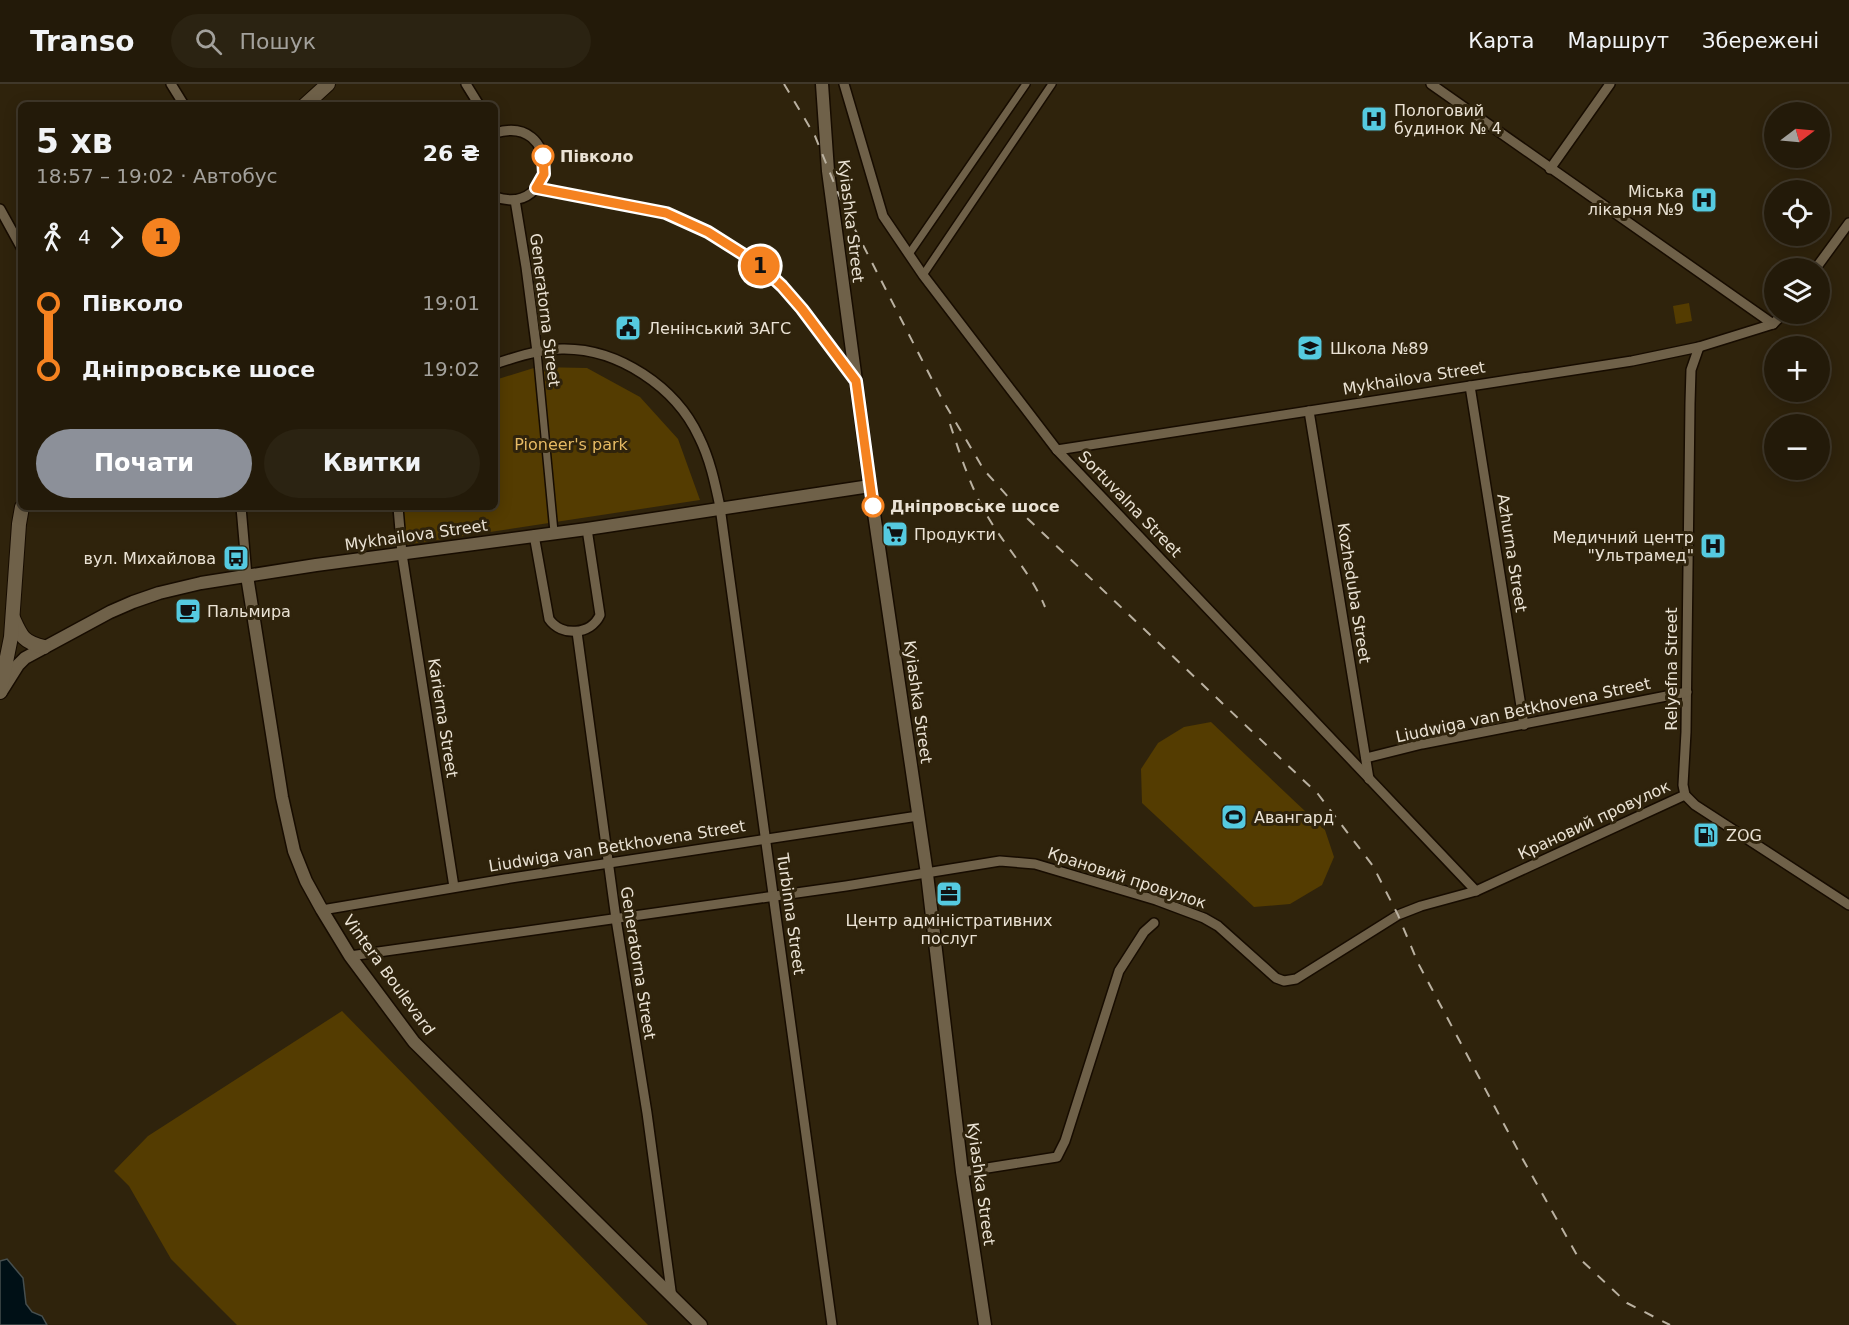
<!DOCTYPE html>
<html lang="uk">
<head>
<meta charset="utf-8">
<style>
	body { margin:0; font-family:"DejaVu Sans",sans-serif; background:#2b2312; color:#f1f3f6; height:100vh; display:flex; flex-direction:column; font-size:22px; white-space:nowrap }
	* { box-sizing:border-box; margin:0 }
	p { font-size:20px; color:#a3a19c }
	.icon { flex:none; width:33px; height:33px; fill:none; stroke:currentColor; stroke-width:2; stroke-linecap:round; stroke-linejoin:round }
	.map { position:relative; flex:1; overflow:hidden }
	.details { position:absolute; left:18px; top:18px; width:480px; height:408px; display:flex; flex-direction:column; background:#231a09; border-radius:9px; box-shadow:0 3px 15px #0003,0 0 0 2px #40382a }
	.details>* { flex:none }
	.badge { padding:0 12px; border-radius:20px; font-size:21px; line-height:39px }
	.needle { width:39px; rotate:74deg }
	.fabs { position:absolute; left:1764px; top:18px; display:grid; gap:12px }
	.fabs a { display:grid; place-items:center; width:66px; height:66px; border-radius:50%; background:#231a09; box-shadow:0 3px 15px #0003,0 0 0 2px #40382a; font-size:30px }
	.map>.badge { position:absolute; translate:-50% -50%; box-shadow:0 0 0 3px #fff }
	.legs { display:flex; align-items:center; gap:9px; height:66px; padding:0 18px; font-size:20px }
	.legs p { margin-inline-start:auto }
	.head { display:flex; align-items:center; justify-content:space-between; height:102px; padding:0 18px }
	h1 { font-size:33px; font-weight:700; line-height:45px }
	.cta { display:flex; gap:12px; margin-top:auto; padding:12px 18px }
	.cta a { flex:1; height:69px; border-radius:36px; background:#8c9099; color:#fff; font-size:24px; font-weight:700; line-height:69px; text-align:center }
	.cta a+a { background:#2b2312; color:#f1f3f6 }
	ul { padding:0 18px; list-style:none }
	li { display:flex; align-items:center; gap:21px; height:66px; font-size:22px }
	li i { display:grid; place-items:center; width:9px; height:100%; margin:0 8px; background:currentColor }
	li i::after { content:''; width:15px; height:15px; margin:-8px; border:4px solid; border-radius:50%; background:#231a09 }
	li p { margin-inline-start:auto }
	li:first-child i { background:linear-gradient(#0000 50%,currentColor 0) }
	li:last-child i { background:linear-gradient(currentColor 50%,#0000 0) }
	header { display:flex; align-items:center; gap:36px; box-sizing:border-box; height:84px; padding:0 30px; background:#231a09; border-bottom:2px solid #40382a }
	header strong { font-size:28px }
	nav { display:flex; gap:33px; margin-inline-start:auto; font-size:21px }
	.search { width:420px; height:54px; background:#2b2312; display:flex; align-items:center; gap:15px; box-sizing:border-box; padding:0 21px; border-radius:33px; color:#a3a19c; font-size:22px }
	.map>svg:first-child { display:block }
</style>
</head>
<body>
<header>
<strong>Transo</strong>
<div class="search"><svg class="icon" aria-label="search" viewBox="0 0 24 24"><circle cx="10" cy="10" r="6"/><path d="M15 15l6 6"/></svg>Пошук</div>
<nav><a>Карта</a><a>Маршрут</a><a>Збережені</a></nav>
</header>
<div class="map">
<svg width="1849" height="1241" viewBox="0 0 1849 1241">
	<rect width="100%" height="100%" fill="#2f230c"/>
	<!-- green -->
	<g fill="#543c01">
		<polygon points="1689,219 1692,237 1676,240 1673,222"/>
		<polygon points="537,283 587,284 640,313 678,355 700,416 404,461 400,423 495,423 495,296"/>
		<polygon points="1211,638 1325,746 1334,773 1322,801 1290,820 1254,823 1142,719 1141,685 1158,659 1184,643"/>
		<polygon points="342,927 648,1241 237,1241 171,1175 129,1102 114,1087 148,1052"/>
	</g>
	<!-- water -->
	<polygon fill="#001016" stroke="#464f4f" stroke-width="1.5" points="7,1175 23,1194 26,1220 32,1228 42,1232 47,1241 0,1241 0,1177"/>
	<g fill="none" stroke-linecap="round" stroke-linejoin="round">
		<!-- pedestrian casing -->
		<g stroke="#170c00" stroke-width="10">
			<g id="pedestrian">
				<polyline points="909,170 1026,0"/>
				<polyline points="923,191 1052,0"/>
				<polyline points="537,268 554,448"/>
			</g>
		</g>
		<!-- minor casing -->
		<g stroke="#170c00" stroke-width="12">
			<g id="minor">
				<polyline points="171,0 184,21"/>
				<polyline points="466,0 479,21"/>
				<polyline points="844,0 883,132 923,191 1057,366 1476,807"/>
				<polyline points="1431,0 1773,240"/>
				<path d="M 495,49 C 561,29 558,134 495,113"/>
				<polyline points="1550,85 1610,0"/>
				<polyline points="536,104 666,129 708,148 757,179 782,202 802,225 856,297"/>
				<polyline points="515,116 526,183 537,268"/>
				<polyline points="0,125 21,163"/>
				<polyline points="1816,184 1849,139"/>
				<polyline points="1699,263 1691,286 1690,319 1686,648 1683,701 1685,711 1695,721 1849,821"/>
				<path d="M 495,280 C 515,273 540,265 562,265 C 618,264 676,303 699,353 C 710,375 715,399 720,423 L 832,1241"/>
				<polyline points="1470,302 1524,641"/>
				<polyline points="1309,327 1369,695"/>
				<polyline points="1057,366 1632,277 1699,263 1757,245 1773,240 1783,230"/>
				<polyline points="241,423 247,492"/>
				<polyline points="398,423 402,470 454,803"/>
				<path d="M 534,451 L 549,535 C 561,553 591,551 600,531 L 587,445"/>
				<polyline points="577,548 616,835 647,1029 672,1214"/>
				<polyline points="1366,674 1422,660 1687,608"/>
				<polyline points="322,826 505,795 918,732"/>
				<polyline points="350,872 846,802 1000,777 1035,780 1156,816 1204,834 1218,842 1276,894 1284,897 1296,895 1398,831 1421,822 1476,807 1685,711"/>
				<polyline points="962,1088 1057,1073 1065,1057 1119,887 1144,848 1154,839"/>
			</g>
		</g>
		<!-- tertiary casing -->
		<g stroke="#170c00" stroke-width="15">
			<g id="tertiary">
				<polyline points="822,0 828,87 870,402 927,790 962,1088 985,1241"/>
				<polyline points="247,492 282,713 294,767 306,797 322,826 350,872 414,958 701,1241"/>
				<polyline points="1,608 18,581 25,574 110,528 133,518 159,509 201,499 316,481 587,445 870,402"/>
			</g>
		</g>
		<!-- secondary casing -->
		<g stroke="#170c00" stroke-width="16">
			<g id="secondary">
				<polyline points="305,21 328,0"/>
				<path d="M 13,534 C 21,552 23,558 44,563"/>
				<polyline points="0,608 11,553 19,440 22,423"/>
			</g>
		</g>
		<!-- pedestrian -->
		<use href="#pedestrian" stroke="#6f6149" stroke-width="7"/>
		<!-- minor -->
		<use href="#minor" stroke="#6f6149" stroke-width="9"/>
		<!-- tertiary -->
		<use href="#tertiary" stroke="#6f6149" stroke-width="12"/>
		<!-- secondary -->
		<use href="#secondary" stroke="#6f6149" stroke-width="14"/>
		<!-- rail -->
		<g stroke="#bab1a1" stroke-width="2" stroke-dasharray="10 10" stroke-linecap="butt">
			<polyline points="784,0 815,52 845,126 942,315 984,386 1028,435 1318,710 1373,782 1398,831 1418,879 1521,1072 1578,1173 1627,1219 1670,1241"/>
			<path d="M 950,340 C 961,373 972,408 991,438 C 1009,467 1032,491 1045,523"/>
		</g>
	</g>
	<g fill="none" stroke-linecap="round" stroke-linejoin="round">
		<!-- line-1 casing -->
		<g stroke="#fff" stroke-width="14">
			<polyline id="line-1" points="543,72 544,90 536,104 666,129 708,148 757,179 782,202 802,225 856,297 873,422"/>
		</g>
		<!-- line-1 -->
		<use href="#line-1" stroke="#f58220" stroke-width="9"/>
	</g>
	<!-- icons -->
	<defs>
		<g id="hospital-square" transform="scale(1.35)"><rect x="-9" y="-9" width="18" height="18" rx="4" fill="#55cae0" stroke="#2f230c"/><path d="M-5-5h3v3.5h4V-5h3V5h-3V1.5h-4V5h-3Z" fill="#111"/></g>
		<g id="civic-square" transform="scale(1.35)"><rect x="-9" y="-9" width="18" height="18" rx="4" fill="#55cae0" stroke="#2f230c"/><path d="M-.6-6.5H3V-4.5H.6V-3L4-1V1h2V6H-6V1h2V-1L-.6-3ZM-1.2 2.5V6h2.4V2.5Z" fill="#111"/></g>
		<g id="school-square" transform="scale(1.35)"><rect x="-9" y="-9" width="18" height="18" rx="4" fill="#55cae0" stroke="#2f230c"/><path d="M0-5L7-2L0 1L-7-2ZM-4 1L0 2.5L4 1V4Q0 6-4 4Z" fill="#111"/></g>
		<g id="supermarket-square" transform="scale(1.35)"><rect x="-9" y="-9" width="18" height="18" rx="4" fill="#55cae0" stroke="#2f230c"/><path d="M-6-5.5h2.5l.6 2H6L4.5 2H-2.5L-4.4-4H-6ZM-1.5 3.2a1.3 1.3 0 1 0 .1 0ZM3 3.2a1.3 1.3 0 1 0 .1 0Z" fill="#111"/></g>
		<g id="bus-square" transform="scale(1.35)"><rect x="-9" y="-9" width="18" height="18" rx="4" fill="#55cae0" stroke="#2f230c"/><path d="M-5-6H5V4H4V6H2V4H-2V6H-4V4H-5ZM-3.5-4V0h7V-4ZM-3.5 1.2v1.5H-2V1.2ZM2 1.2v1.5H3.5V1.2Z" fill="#111"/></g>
		<g id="cafe-square" transform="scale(1.35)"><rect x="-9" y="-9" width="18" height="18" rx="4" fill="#55cae0" stroke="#2f230c"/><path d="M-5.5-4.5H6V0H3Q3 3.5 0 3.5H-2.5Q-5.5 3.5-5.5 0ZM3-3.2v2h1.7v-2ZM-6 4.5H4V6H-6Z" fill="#111"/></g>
		<g id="stadium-square" transform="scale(1.35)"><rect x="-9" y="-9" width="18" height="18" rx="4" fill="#55cae0" stroke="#2f230c"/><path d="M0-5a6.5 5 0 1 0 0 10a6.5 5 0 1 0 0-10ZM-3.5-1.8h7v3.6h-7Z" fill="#111"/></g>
		<g id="fuel-square" transform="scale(1.35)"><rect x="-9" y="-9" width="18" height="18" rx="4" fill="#55cae0" stroke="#2f230c"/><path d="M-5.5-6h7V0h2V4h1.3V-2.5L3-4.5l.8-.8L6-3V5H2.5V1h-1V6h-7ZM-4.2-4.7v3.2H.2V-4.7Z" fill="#111"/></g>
		<g id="office-square" transform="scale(1.35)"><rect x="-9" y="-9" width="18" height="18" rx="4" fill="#55cae0" stroke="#2f230c"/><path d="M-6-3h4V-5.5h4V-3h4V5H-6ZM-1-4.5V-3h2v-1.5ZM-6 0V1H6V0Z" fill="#111"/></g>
	</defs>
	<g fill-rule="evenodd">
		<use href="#hospital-square" x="1374" y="35"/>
		<use href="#hospital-square" x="1704" y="116"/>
		<use href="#civic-square" x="628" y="244"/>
		<use href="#school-square" x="1310" y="264"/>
		<use href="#supermarket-square" x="895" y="450"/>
		<use href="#hospital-square" x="1713" y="462"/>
		<use href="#bus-square" x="236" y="474"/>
		<use href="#cafe-square" x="188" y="527"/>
		<use href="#stadium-square" x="1234" y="733"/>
		<use href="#fuel-square" x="1706" y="751"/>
		<use href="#office-square" x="949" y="810"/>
	</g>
	<!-- markers -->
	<g fill="#fff" stroke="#f58220" stroke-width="3">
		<circle cx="543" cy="72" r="10"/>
		<circle cx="873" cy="422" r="10"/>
	</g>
	<g text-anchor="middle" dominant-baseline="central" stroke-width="6" stroke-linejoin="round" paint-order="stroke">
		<!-- poi labels -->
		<g font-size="16" fill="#eae2d4" stroke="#2f230c" text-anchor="start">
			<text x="1394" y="26">Пологовий<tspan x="1394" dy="18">будинок № 4</tspan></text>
			<text x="1684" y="107" text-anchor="end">Міська<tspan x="1684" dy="18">лікарня №9</tspan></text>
			<text x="648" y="244">Ленінський ЗАГС</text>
			<text x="1330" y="264">Школа №89</text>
			<text x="914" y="450">Продукти</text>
			<text x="1694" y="453" text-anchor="end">Медичний центр<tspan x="1694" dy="18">"Ультрамед"</tspan></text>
			<text x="216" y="474" text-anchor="end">вул. Михайлова</text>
			<text x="207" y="527">Пальмира</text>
			<text x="1254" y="733">Авангард</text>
			<text x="1726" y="751">ZOG</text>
			<text x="949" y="836" text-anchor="middle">Центр адміністративних<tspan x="949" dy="18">послуг</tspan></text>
		</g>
		<!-- stop labels -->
		<g font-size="16" font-weight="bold" fill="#eae2d4" stroke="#2f230c" text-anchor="start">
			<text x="560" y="72">Півколо</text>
			<text x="890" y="422">Дніпровське шосе</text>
		</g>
		<!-- street labels -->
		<g font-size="16" fill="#eae2d4" stroke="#2f230c">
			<text transform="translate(851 137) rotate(83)">Kyiashka Street</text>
			<text transform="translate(545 226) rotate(83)">Generatorna Street</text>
			<text transform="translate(1414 294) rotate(-9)">Mykhailova Street</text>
			<text transform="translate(1130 420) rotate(46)">Sortuvalna Street</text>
			<text transform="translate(416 451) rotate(-8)">Mykhailova Street</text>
			<text transform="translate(1512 469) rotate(81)">Azhurna Street</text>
			<text transform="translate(1354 509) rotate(81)">Kozheduba Street</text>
			<text transform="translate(1671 585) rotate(-90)">Relyefna Street</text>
			<text transform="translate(918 618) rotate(82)">Kyiashka Street</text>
			<text transform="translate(1523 626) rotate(-12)">Liudwiga van Betkhovena Street</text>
			<text transform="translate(443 634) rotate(81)">Karierna Street</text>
			<text transform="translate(1594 736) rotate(-25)">Крановий провулок</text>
			<text transform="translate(617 762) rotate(-9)">Liudwiga van Betkhovena Street</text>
			<text transform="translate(1127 794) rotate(18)">Крановий провулок</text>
			<text transform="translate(791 830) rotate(82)">Turbinna Street</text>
			<text transform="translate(638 879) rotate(81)">Generatorna Street</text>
			<text transform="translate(389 891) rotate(54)">Vintera Boulevard</text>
			<text transform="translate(981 1100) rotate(82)">Kyiashka Street</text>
		</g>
		<!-- park labels -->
		<g font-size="16" fill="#e6ba64" stroke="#2f230c">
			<text x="571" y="360">Pioneer's park</text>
		</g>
	</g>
</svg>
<div class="fabs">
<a><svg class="needle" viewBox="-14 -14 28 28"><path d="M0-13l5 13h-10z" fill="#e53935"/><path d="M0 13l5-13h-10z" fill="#a3a19c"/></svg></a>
<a><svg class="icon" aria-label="locate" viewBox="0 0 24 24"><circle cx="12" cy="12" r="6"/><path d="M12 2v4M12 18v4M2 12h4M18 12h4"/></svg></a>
<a><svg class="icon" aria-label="layers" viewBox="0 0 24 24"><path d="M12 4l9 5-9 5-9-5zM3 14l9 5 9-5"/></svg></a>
<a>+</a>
<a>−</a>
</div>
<b class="badge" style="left:760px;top:182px;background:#f58220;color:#111">1</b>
<section class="details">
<div class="head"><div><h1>5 хв</h1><p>18:57 – 19:02 · Автобус</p></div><b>26 ₴</b></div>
<div class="legs"><svg class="icon" aria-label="walk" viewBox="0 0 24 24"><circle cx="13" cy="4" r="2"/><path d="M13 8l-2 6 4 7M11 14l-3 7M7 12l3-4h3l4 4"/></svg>4<svg class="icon" aria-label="forward" viewBox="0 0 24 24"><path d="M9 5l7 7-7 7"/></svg><b class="badge" style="background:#f58220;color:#111">1</b></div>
<ul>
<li><i style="color:#f58220"></i><b>Півколо</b><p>19:01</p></li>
<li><i style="color:#f58220"></i><b>Дніпровське шосе</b><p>19:02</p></li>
</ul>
<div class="cta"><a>Почати</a><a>Квитки</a></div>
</section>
</div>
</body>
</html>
